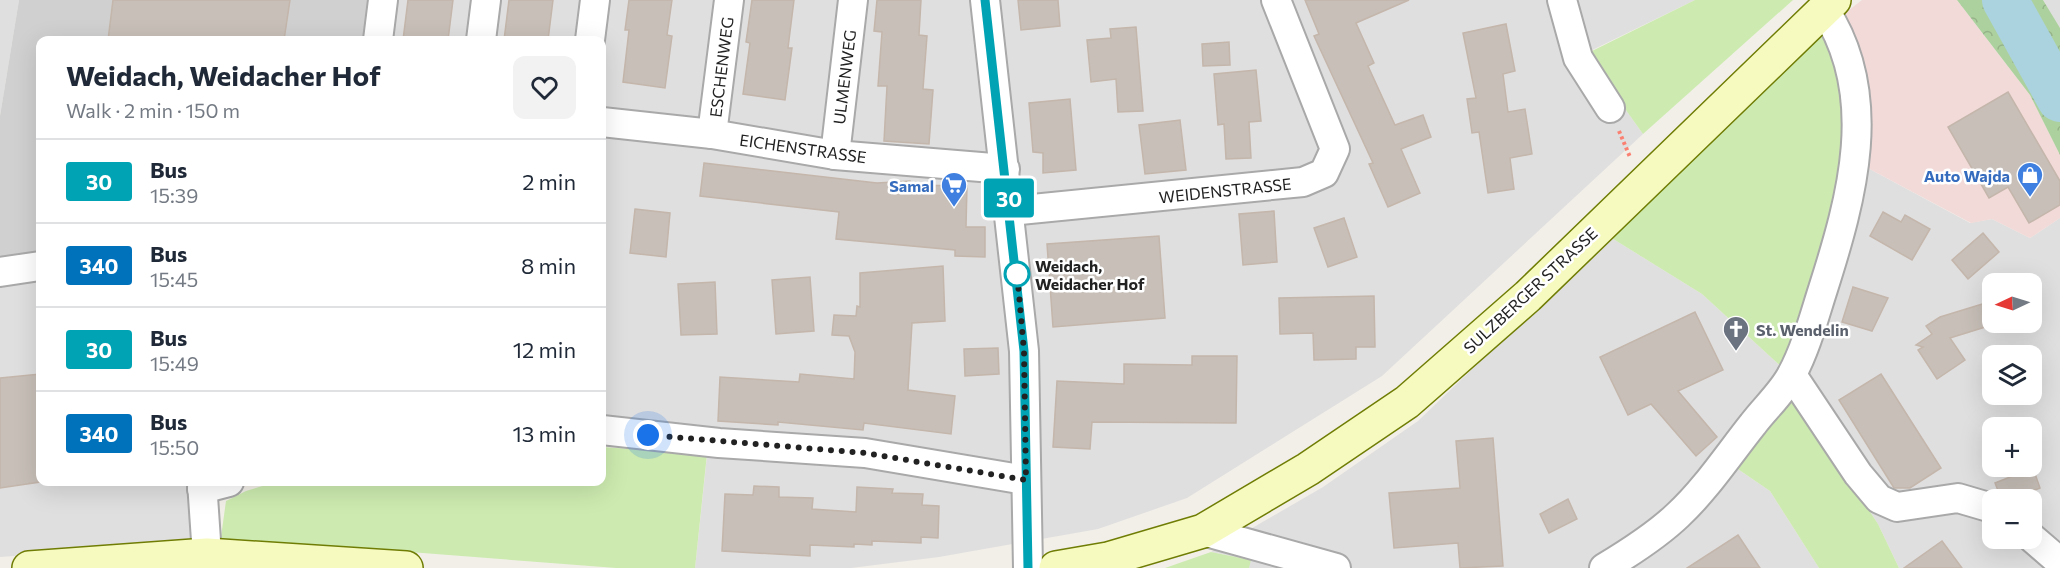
<!DOCTYPE html>
<html lang="en">
<head>
<meta charset="utf-8">
<style>
	body { margin:0; font-family:Commissioner,sans-serif; background:#f2f2f3; color:#1f2937; height:100vh; display:flex; flex-direction:column; font-size:22px; white-space:nowrap }
	* { box-sizing:border-box; margin:0 }
	p { font-size:20px; color:#747a83 }
	.icon { flex:none; width:33px; height:33px; fill:none; stroke:currentColor; stroke-width:2; stroke-linecap:round; stroke-linejoin:round }
	.map { position:relative; flex:1; overflow:hidden }
	.details { position:absolute; left:36px; top:36px; width:570px; height:450px; display:flex; flex-direction:column; background:#fff; border-radius:12px; box-shadow:0 6px 24px #0002 }
	.details>* { flex:none }
	.badge { padding:0 12px; border-radius:4px; font-size:21px; line-height:39px }
	.needle { width:39px; rotate:266deg }
	.buttons { position:absolute; left:1982px; top:273px; display:grid; gap:12px }
	.buttons a { display:grid; place-items:center; width:60px; height:60px; border-radius:12px; background:#fff; box-shadow:0 6px 24px #0002; font-size:30px }
	.you { position:absolute; width:30px; height:30px; margin:-15px; border:4px solid #fff; border-radius:50%; background:#1a73e8; box-shadow:0 0 0 9px #1a73e833 }
	.map>.badge { position:absolute; translate:-50% -50%; box-shadow:0 0 0 3px #fff }
	.round { display:grid; place-items:center; flex:none; width:63px; height:63px; border-radius:12px; background:#f2f2f3 }
	.headline { display:flex; align-items:center; justify-content:space-between; height:102px; padding:0 30px }
	h1 { font-size:28px; font-weight:700; line-height:45px }
	ul { padding:0; list-style:none }
	li { display:flex; align-items:center; gap:18px; height:84px; padding:0 30px; border-top:2px solid #e0e1e3 }
	li div { flex:1 }
	li b { display:block; font-size:22px }
	li em { font-style:normal }
	li .badge { min-width:66px; font-weight:700; text-align:center }
	.map>svg:first-child { display:block }
</style>
</head>
<body>
<div class="map">
<svg width="2060" height="568" viewBox="0 0 2060 568">
	<defs>
		<pattern id="forest-crowns" width="20" height="18" patternUnits="userSpaceOnUse" patternTransform="scale(1.5)"><rect width="20" height="18" fill="#add19e"/><path d="M2 6a3 3 0 1 1 6 0M12 15a3 3 0 1 1 6 0" fill="none" stroke="#95b388"/></pattern>
	</defs>
	<rect width="100%" height="100%" fill="#f2efe9"/>
	<!-- residential -->
	<g fill="#e0dfdf" fill-rule="evenodd">
		<polygon points="0,0 19,0 0,116"/>
		<polygon points="389,0 1695,0 1586,53 1643,134 1382,376 1187,498 1098,529 939,557 851,568 695,568 710,428 602,419 602,40 384,40"/>
		<polygon points="2043,0 2060,0 2060,28 2058,26"/>
		<path d="M 1864,166 L 1970,223 L 1992,219 L 2030,238 L 2060,218 L 2060,568 L 1899,568 L 1878,524 L 1790,390 ZM 1992,284 L 2031,284 L 2031,322 L 1992,322 ZM 1992,356 L 2031,356 L 2031,394 L 1992,394 ZM 1992,428 L 2031,428 L 2031,466 L 1992,466 ZM 1992,500 L 2031,500 L 2031,538 L 1992,538 Z"/>
		<polygon points="1610,237 1702,294 1786,371 1729,463 1770,491 1819,568 1249,568 1250,560 1211,552 1323,487 1418,421"/>
		<polygon points="40,273 40,482 195,482 196,543 0,557 0,279"/>
	</g>
	<!-- commercial -->
	<polygon fill="#f2dad9" points="1862,0 1957,0 2030,95 2060,155 2060,218 2030,238 1992,219 1971,223 1864,166 1840,17"/>
	<!-- religious -->
	<polygon fill="#d0d0d0" points="19,0 375,0 370,40 40,40 40,259 0,265 0,116"/>
	<!-- grass -->
	<g fill="#cdebb0">
		<polygon points="1695,0 1793,0 1643,134 1586,54"/>
		<polygon points="1826,29 1840,57 1846,167 1786,371 1702,294 1610,237"/>
		<polygon points="1790,390 1878,524 1899,568 1819,568 1770,491 1729,463"/>
		<polygon points="602,447 707,454 695,568 616,568 332,546 220,544 226,501 246,491 276,482 602,482"/>
		<polygon points="1211,552 1251,560 1249,568 1165,568"/>
	</g>
	<!-- forest -->
	<polygon fill="url(#forest-crowns)" points="1957,0 2043,0 2060,28 2060,155 2030,95"/>
	<g fill="none" stroke-linecap="round" stroke-linejoin="round">
		<!-- river -->
		<polyline stroke="#aad3df" stroke-width="46" points="2005,0 2060,99"/>
	</g>
	<!-- building -->
	<g fill="#c7bfb8" stroke="#c4b6ab" stroke-width="1.5">
		<polygon points="113,0 290,0 284,40 108,40"/>
		<polygon points="408,0 453,0 448,40 403,40"/>
		<polygon points="509,0 553,0 548,40 504,40"/>
		<polygon points="629,0 672,0 667,35 672,36 665,88 623,82 629,30 625,30"/>
		<polygon points="752,0 794,0 788,48 792,48 785,100 743,94 750,43 746,42"/>
		<polygon points="877,0 921,0 919,35 927,36 923,89 933,90 929,144 884,141 887,86 878,86 882,32 874,31"/>
		<polygon points="1018,0 1058,0 1060,26 1021,30"/>
		<polygon points="1305,0 1409,0 1356,23 1374,63 1368,66 1395,125 1423,115 1431,137 1401,149 1420,193 1388,207 1369,164 1373,163 1314,36 1319,34"/>
		<polygon points="1506,24 1515,71 1503,74 1508,112 1525,109 1532,154 1510,158 1514,189 1488,193 1479,132 1472,133 1467,99 1476,98 1463,33"/>
		<polygon points="1136,27 1143,111 1118,112 1116,79 1091,82 1087,40 1111,38 1110,29"/>
		<polygon points="1229,42 1230,65 1203,66 1202,44"/>
		<polygon points="1256,70 1261,121 1249,122 1251,158 1226,159 1224,124 1218,125 1214,74"/>
		<polygon points="2008,92 2060,181 2060,205 2029,223 2008,187 1989,198 1948,127"/>
		<polygon points="1070,99 1076,170 1043,173 1043,153 1033,152 1029,103"/>
		<polygon points="1180,120 1186,170 1145,174 1139,125"/>
		<polygon points="704,163 877,183 910,181 910,185 967,186 966,227 985,227 985,257 955,256 955,250 836,239 839,212 700,196"/>
		<polygon points="635,209 670,213 666,257 630,253"/>
		<polygon points="1274,211 1277,262 1243,265 1239,214"/>
		<polygon points="1883,212 1901,222 1905,215 1930,229 1912,260 1870,236"/>
		<polygon points="1344,218 1357,257 1328,267 1314,228"/>
		<polygon points="1983,233 1999,252 1968,279 1952,260"/>
		<polygon points="1159,236 1165,318 1053,327 1047,244"/>
		<polygon points="943,266 945,321 912,323 908,390 955,396 951,434 864,423 863,430 778,422 778,425 718,421 720,377 799,382 800,374 854,379 855,352 849,336 832,335 834,315 856,316 857,306 860,307 860,273"/>
		<polygon points="810,277 814,331 776,334 772,280"/>
		<polygon points="715,282 717,334 681,335 678,284"/>
		<polygon points="1853,287 1888,298 1872,331 1842,322"/>
		<polygon points="1374,296 1375,347 1356,347 1356,359 1314,360 1313,333 1280,334 1279,298"/>
		<polygon points="1992,301 1992,325 1950,338 1965,360 1937,379 1918,350 1923,347 1916,345 1932,334 1926,326 1940,317"/>
		<polygon points="1695,312 1723,370 1678,391 1717,437 1696,456 1651,404 1628,415 1600,357"/>
		<polygon points="998,348 999,374 965,376 964,349"/>
		<polygon points="1192,356 1237,356 1236,423 1092,422 1090,449 1053,447 1057,381 1124,384 1124,364 1192,365"/>
		<polygon points="40,374 40,482 0,488 0,378"/>
		<polygon points="1881,374 1941,468 1910,488 1894,488 1839,400"/>
		<polygon points="1493,438 1503,566 1460,568 1458,543 1394,548 1389,493 1460,488 1456,441"/>
		<polygon points="2033,468 2040,488 2011,500 2006,500 1999,493 1995,483"/>
		<polygon points="754,486 779,487 779,497 813,498 812,509 856,512 857,487 893,489 892,493 923,494 922,505 939,506 938,538 921,537 921,543 872,541 872,545 854,544 854,547 810,545 810,556 722,551 725,494 753,495"/>
		<polygon points="1568,499 1577,519 1549,533 1540,514"/>
		<polygon points="1738,535 1760,568 1687,568"/>
		<polygon points="1942,541 1962,568 1904,568"/>
	</g>
	<g fill="none" stroke-linecap="round" stroke-linejoin="round">
		<!-- street casing -->
		<g stroke="#a9a9a9" stroke-width="32">
			<g id="street">
				<polyline points="985,0 1024,351 1028,568"/>
				<polyline points="1562,0 1578,58 1610,108"/>
				<polyline points="378,40 383,0"/>
				<polyline points="481,40 486,0"/>
				<polyline points="590,40 595,0"/>
				<polyline points="602,122 712,134 835,155 1005,169"/>
				<polyline points="712,134 729,0"/>
				<polyline points="835,155 853,0"/>
				<polyline points="1011,211 1303,182 1324,173 1335,149 1276,0"/>
				<polyline points="0,272 40,266"/>
				<polyline points="1792,375 1858,474 1879,499 1897,507 1958,498 1992,508"/>
				<polyline points="602,430 719,443 865,453 1025,480"/>
				<polyline points="202,482 207,555"/>
				<polyline points="202,489 229,482"/>
				<polyline points="1203,531 1336,568"/>
				<polyline points="2031,537 2060,562"/>
				<path d="M 1604,568 C 1629,553 1656,536 1678,515 C 1706,489 1729,454 1753,424 C 1765,408 1783,392 1792,374 C 1806,348 1814,317 1823,289 C 1852,198 1881,95 1824,9"/>
			</g>
		</g>
		<!-- secondary casing -->
		<g stroke="#707d05" stroke-width="36">
			<g id="secondary">
				<polyline points="29,568 207,555 406,568"/>
				<polyline points="1056,568 1108,559 1203,531 1308,469 1407,402 1528,296 1834,0"/>
			</g>
		</g>
		<!-- path -->
		<polyline stroke="#fa8072" stroke-width="4" stroke-dasharray="3 3" stroke-linecap="butt" points="1619,131 1630,157"/>
		<!-- street -->
		<use href="#street" stroke="#fff" stroke-width="28"/>
		<!-- secondary -->
		<use href="#secondary" stroke="#f7fabf" stroke-width="33"/>
	</g>
	<g fill="none" stroke-linecap="round" stroke-linejoin="round">
		<!-- line casing -->
		<g stroke="#fff" stroke-width="14">
			<polyline id="line" points="985,0 1024,351 1028,568"/>
		</g>
		<!-- line -->
		<use href="#line" stroke="#00a3b4" stroke-width="9"/>
		<!-- walk -->
		<polyline stroke="#222" stroke-width="6" stroke-dasharray="0 10.8" points="648,435 865,453 1026,480 1024,351 1017,272 1017,274"/>
	</g>
	<!-- icons -->
	<defs>
		<g id="shop-pin" transform="scale(1.35)"><path d="M0 17L-7.5 6A9.5 9.5 0 1 1 7.5 6Z" fill="#3f7fe0" stroke="#fff"/><path d="M-5-2.5h2.3a2.7 3.5 0 0 1 5.4 0H5L5.5 6h-11ZM-1.5-2.5h3a1.5 2.3 0 0 0-3 0Z" fill="#fff"/></g>
		<g id="supermarket-pin" transform="scale(1.35)"><path d="M0 17L-7.5 6A9.5 9.5 0 1 1 7.5 6Z" fill="#3f7fe0" stroke="#fff"/><path d="M-6-5.5h2.5l.6 2H6L4.5 2H-2.5L-4.4-4H-6ZM-1.5 3.2a1.3 1.3 0 1 0 .1 0ZM3 3.2a1.3 1.3 0 1 0 .1 0Z" fill="#fff"/></g>
		<g id="church-pin" transform="scale(1.35)"><path d="M0 17L-7.5 6A9.5 9.5 0 1 1 7.5 6Z" fill="#6b7280" stroke="#fff"/><path d="M-1.2-6h2.4v3.5h3.3v2.4h-3.3V6h-2.4V-.1h-3.3v-2.4h3.3Z" fill="#fff"/></g>
	</defs>
	<g fill-rule="evenodd">
		<use href="#shop-pin" x="2030" y="175"/>
		<use href="#supermarket-pin" x="954" y="185"/>
		<use href="#church-pin" x="1736" y="329"/>
	</g>
	<!-- markers -->
	<circle fill="#fff" stroke="#00a3b4" stroke-width="3" cx="1017" cy="274" r="12"/>
	<g text-anchor="middle" dominant-baseline="central" stroke-width="5" stroke-linejoin="round" paint-order="stroke">
		<!-- street labels -->
		<g font-size="16" fill="#222" stroke="#fff">
			<text transform="translate(721 67) rotate(-83)">ESCHENWEG</text>
			<text transform="translate(844 77) rotate(-83)">ULMENWEG</text>
			<text transform="translate(803 148) rotate(8)">EICHENSTRASSE</text>
			<text transform="translate(1225 190) rotate(-6)">WEIDENSTRASSE</text>
			<text transform="translate(1530 290) rotate(-43)">SULZBERGER STRASSE</text>
		</g>
		<!-- shop labels -->
		<g font-size="16" font-weight="bold" fill="#366cbe" stroke="#fff" text-anchor="end">
			<text x="2010" y="175">Auto Wajda</text>
			<text x="934" y="185">Samal</text>
		</g>
		<!-- stop labels -->
		<g font-size="16" font-weight="bold" fill="#222" stroke="#fff" text-anchor="start">
			<text x="1035" y="265">Weidach,<tspan x="1035" dy="18">Weidacher Hof</tspan></text>
		</g>
		<!-- worship labels -->
		<g font-size="16" font-weight="bold" fill="#5b616d" stroke="#fff" text-anchor="start">
			<text x="1756" y="329">St. Wendelin</text>
		</g>
	</g>
</svg>
<div class="buttons">
<a><svg class="needle" viewBox="-14 -14 28 28"><path d="M0-13l5 13h-10z" fill="#e53935"/><path d="M0 13l5-13h-10z" fill="#747a83"/></svg></a>
<a><svg class="icon" aria-label="layers" viewBox="0 0 24 24"><path d="M12 4l9 5-9 5-9-5zM3 14l9 5 9-5"/></svg></a>
<a>+</a>
<a>−</a>
</div>
<div class="you" style="left:648px;top:435px"></div>
<b class="badge" style="left:1009px;top:198px;background:#00a3b4;color:#fff">30</b>
<section class="details">
<div class="headline"><div><h1>Weidach, Weidacher Hof</h1><p>Walk · 2 min · 150 m</p></div><a class="round"><svg class="icon" aria-label="heart" viewBox="0 0 24 24"><path d="M12 20l-8-8c-3-5 5-10 8-4 3-6 11-1 8 4z"/></svg></a></div>
<ul>
<li><span class="badge" style="background:#00a3b4;color:#fff">30</span><div><b>Bus</b><p>15:39</p></div><em>2 min</em></li>
<li><span class="badge" style="background:#0072bc;color:#fff">340</span><div><b>Bus</b><p>15:45</p></div><em>8 min</em></li>
<li><span class="badge" style="background:#00a3b4;color:#fff">30</span><div><b>Bus</b><p>15:49</p></div><em>12 min</em></li>
<li><span class="badge" style="background:#0072bc;color:#fff">340</span><div><b>Bus</b><p>15:50</p></div><em>13 min</em></li>
</ul>
</section>
</div>
</body>
</html>
